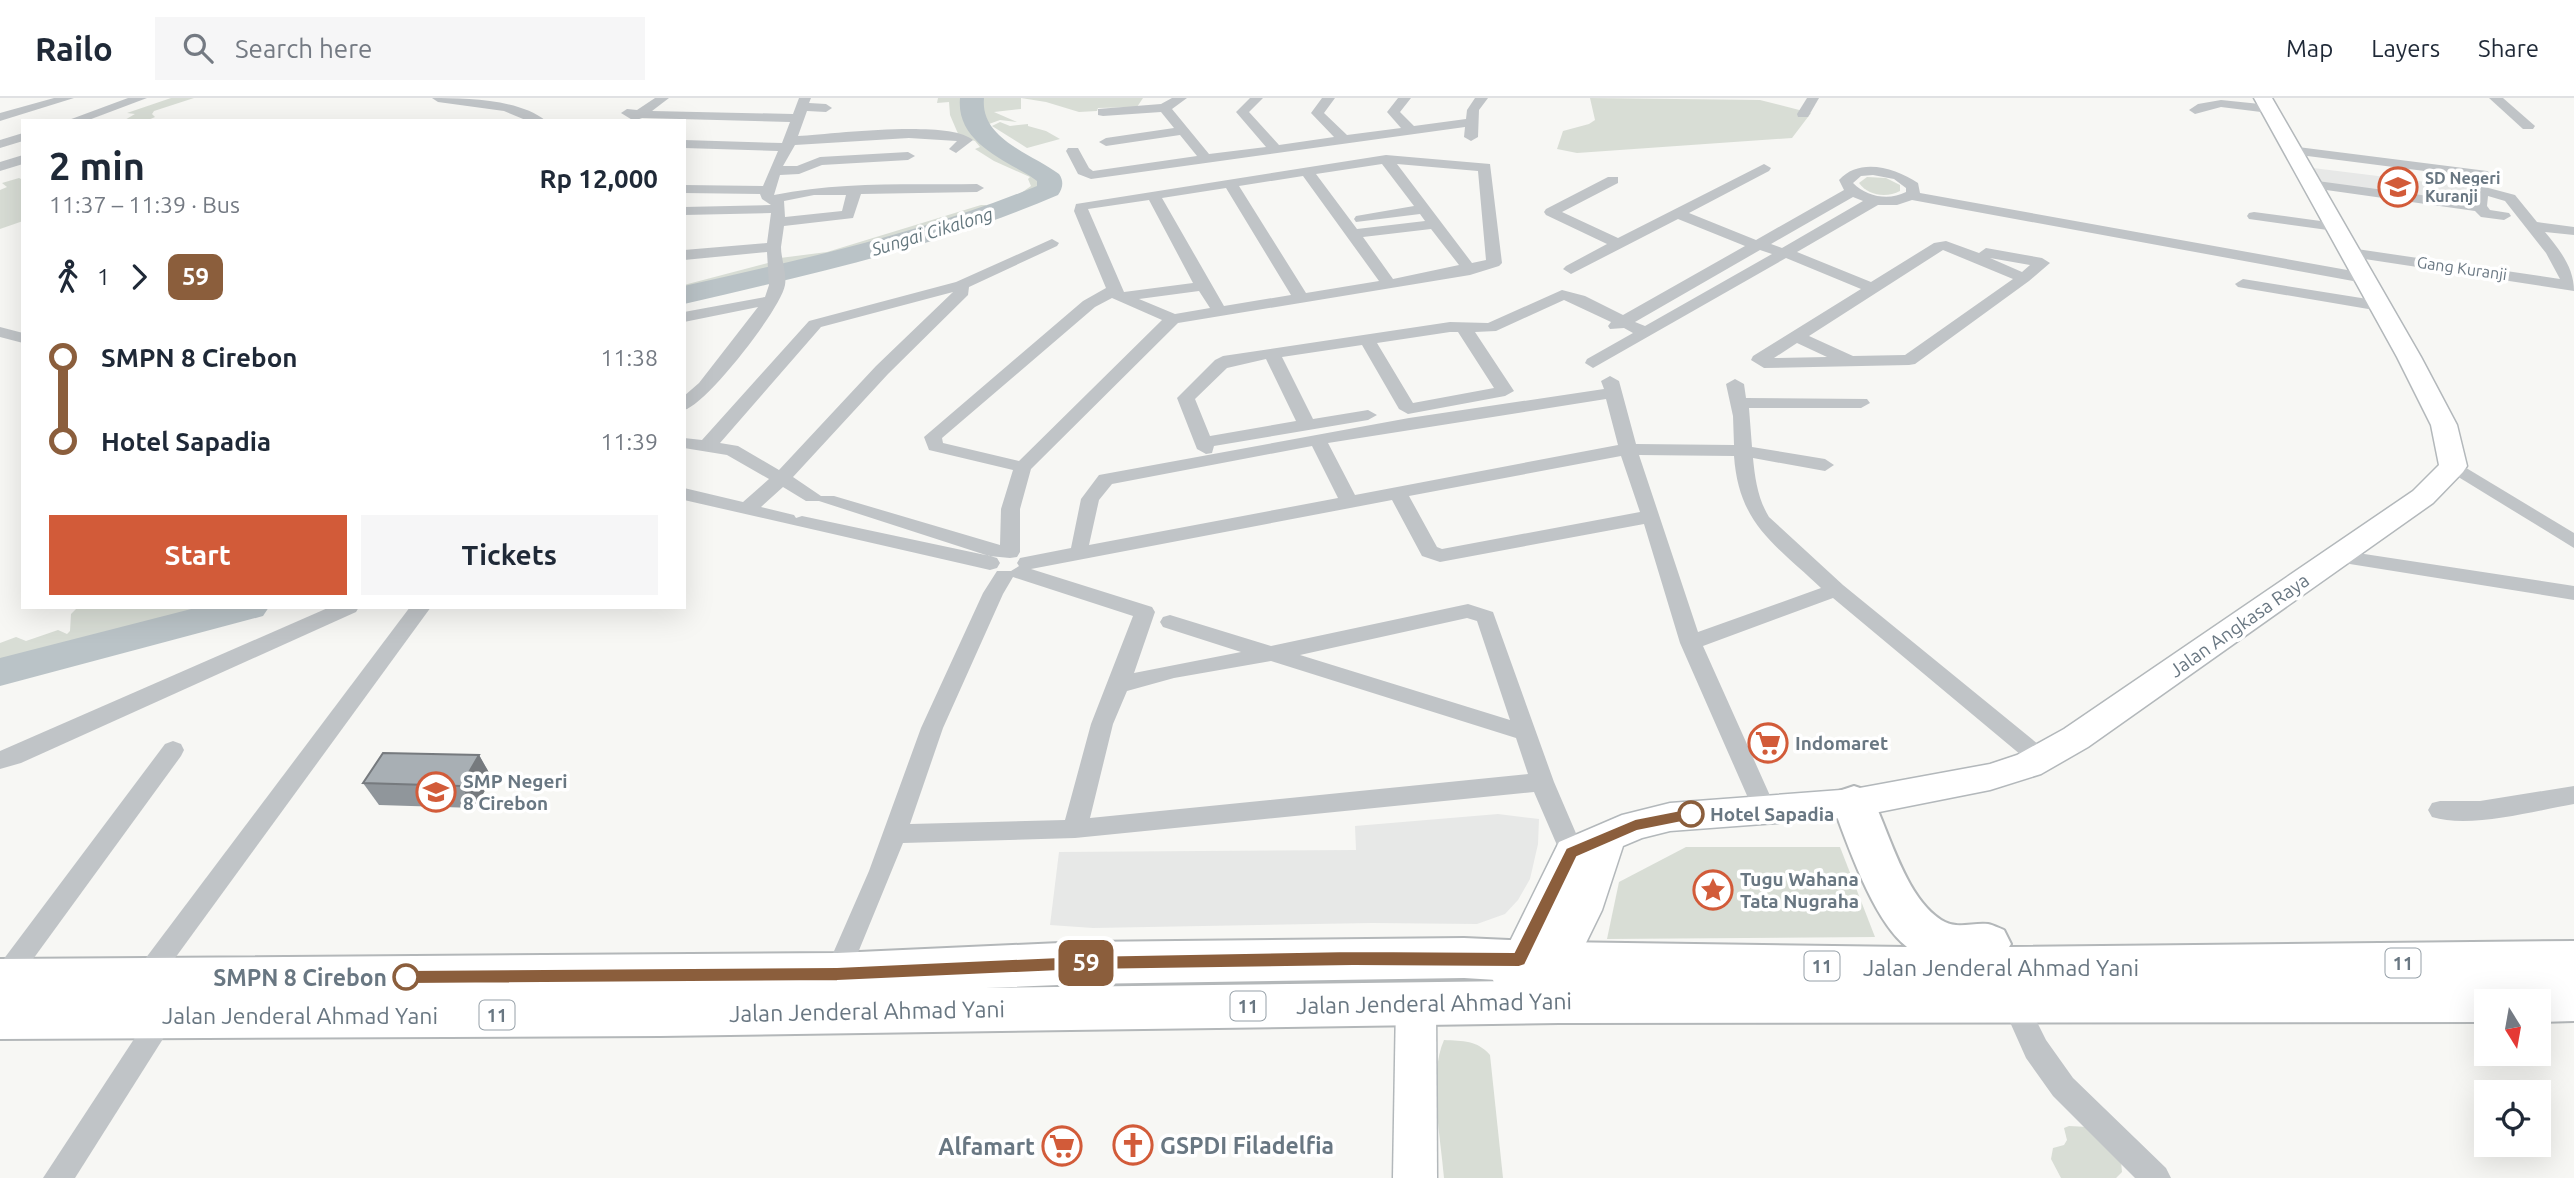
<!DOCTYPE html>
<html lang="en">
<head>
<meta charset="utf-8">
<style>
	body { margin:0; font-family:Ubuntu,sans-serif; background:#f6f6f7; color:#1f2937; height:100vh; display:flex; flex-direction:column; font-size:26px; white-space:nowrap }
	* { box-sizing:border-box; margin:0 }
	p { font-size:23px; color:#747a83 }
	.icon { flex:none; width:38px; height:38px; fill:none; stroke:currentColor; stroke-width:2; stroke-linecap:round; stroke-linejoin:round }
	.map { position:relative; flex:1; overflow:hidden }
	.drawer { position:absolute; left:21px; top:21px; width:665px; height:490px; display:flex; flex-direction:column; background:#fff; border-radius:0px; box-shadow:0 7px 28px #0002 }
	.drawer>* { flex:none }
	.badge { padding:0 14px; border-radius:10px; font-size:24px; line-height:46px }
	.needle { width:46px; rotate:169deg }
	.fabs { position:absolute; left:2474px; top:891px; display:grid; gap:14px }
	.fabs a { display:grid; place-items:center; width:77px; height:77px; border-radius:0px; background:#fff; box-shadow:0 7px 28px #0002; font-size:35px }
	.map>.badge { position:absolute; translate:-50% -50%; box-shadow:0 0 0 4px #fff }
	.legs { display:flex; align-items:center; gap:10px; height:77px; padding:0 28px; font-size:23px }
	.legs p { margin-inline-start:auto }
	.headline { display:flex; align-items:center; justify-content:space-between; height:119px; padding:0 28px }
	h1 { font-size:38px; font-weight:600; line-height:52px }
	.primary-button { display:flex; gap:14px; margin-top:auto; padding:14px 28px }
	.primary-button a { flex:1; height:80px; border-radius:0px; background:#d25b39; color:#fff; font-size:28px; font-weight:600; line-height:80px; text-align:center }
	.primary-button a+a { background:#f6f6f7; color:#1f2937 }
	ul { padding:0 28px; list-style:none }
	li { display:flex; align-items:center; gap:24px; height:84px; font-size:26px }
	li i { display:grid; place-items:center; width:10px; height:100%; margin:0 9px; background:currentColor }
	li i::after { content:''; width:18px; height:18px; margin:-9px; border:5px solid; border-radius:50%; background:#fff }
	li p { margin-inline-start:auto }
	li:first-child i { background:linear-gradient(#0000 50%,currentColor 0) }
	li:last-child i { background:linear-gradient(currentColor 50%,#0000 0) }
	header { display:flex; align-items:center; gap:42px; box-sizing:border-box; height:98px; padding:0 35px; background:#fff; border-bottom:2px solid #e0e1e3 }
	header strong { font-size:33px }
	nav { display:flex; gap:38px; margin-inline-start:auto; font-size:24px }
	.search { width:490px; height:63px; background:#f6f6f7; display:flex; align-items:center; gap:18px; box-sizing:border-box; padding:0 24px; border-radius:0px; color:#747a83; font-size:26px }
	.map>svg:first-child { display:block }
</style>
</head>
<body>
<header>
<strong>Railo</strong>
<div class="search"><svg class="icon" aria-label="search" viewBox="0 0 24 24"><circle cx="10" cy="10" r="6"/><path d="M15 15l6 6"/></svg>Search here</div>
<nav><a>Map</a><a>Layers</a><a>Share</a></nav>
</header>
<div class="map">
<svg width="2574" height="1080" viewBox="0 0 2574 1080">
	<rect width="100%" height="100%" fill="#f7f7f4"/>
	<!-- built -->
	<g fill="#e7e8e7">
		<polygon points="2313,70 2475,90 2477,102 2470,101 2473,107 2321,87"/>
		<polygon points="1498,716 1539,721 1538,746 1530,781 1518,802 1505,816 1477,826 1372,825 1093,830 1050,827 1059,754 1356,752 1355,728"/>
	</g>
	<!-- green -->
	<g fill="#d8ddd5">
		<polygon points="171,0 194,0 154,13 152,16 155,19 146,23 123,23 135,16 127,15"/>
		<path d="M 938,0 L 964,0 C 951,44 1016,59 1041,82 L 1040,90 L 1005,106 L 1031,88 L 1028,81 L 1030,79 L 994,63 L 975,51 L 980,49 L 975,43 L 959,38 L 950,17 L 949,4 L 937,5 Z"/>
		<polygon points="979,0 1143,0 1137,9 1098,10 1097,13 1079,14 1046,4 1021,0 1021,11 994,14 1017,24 1000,22 989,26 974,13"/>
		<polygon points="1590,0 1760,2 1811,15 1792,40 1577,55 1557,51 1563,33 1589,26 1595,22"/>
		<polygon points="1000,24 1010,28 1028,26 1028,28 1046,33 1060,41 1027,50 992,28"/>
		<path d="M 1867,79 L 1886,80 L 1900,87 L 1900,93 C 1887,100 1868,98 1859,85 Z"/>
		<polygon points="19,80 23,82 23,123 0,131 0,92 7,89 2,85"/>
		<polygon points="981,107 986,107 984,113 867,149 780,172 780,160 827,154"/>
		<polygon points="772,164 773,172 684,192 684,187"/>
		<path d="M 78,509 L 225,509 C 149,527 76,552 0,569 L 0,545 L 16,539 L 26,543 L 58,532 L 67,536 L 70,533 L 71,516 Z"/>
		<polygon points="1686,749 1840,749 1875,839 1607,841 1619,784"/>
		<path d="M 1444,942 C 1463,943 1477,942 1490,957 L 1503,1080 L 1444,1080 C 1441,1041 1428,978 1444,942 Z"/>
		<polygon points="2069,1028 2088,1029 2121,1063 2122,1074 2116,1080 2061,1080 2051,1061 2053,1050 2064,1047 2067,1042 2064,1030"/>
	</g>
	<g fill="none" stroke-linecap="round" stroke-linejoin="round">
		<!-- river -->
		<g fill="#bac3c7" fill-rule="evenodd">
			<path d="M 960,0 L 984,0 C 980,41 1031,55 1059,76 C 1064,83 1063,90 1058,97 C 938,149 811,176 684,206 L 684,188 C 803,161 923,135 1037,88 L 1037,83 L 1030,78 C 1000,60 956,42 960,0 Z"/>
			<polygon points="199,509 269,509 263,518 0,588 0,560"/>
		</g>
		<!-- secondary casing -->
		<g stroke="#b3b8bb" stroke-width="3">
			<g id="secondary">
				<polygon points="2254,0 2272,0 2421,259 2457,327 2467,368 2463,374 2433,405 2088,649 2041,676 1990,692 1854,719 1670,733 1642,740 1623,748 1602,812 1563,892 1549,897 1535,892 1530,882 1526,892 1512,897 1498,892 1492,880 1559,744 1622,717 1670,705 1854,691 1990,666 2017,657 2064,631 2413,393 2439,367 2431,327 2397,259"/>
				<polygon points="1416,887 1430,893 1436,905 1437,1080 1393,1080 1396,905 1402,893"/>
			</g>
		</g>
		<!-- highway casing -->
		<g stroke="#b3b7b9" stroke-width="4">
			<path id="highway" d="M 1854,688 L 1869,693 C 1889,731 1905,803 1945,824 C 1958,831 1975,824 1988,826 C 1993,827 1999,830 2004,832 L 2011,846 L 2009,849 L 2574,843 L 2574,923 L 2539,924 L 2539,903 L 2487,903 L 2487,924 L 1559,925 L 660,938 L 0,941 L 0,861 L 837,855 L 1082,844 L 1464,840 L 1558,844 L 1907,849 C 1873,823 1847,745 1832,705 L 1839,693 ZM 1464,880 L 1513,883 L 985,890 L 1082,886 Z"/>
		</g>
		<!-- street -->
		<g fill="#c0c4c7" fill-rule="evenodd">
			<polygon points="54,0 74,0 0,23 0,15"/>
			<polygon points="128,0 147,0 86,23 66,23"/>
			<path d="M 432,0 C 465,0 520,1 546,23 L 528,23 L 504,13 L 438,4 Z"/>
			<path d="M 655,0 L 669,0 L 652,13 L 793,16 L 799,0 L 811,0 L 809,5 L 826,6 L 832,10 L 826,14 L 807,13 L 798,38 C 832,36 949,21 973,42 L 956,55 L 949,51 L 957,43 L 909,40 L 795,47 L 783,68 L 797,68 L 820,59 L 908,54 L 915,58 L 908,62 L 822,67 L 799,76 L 780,77 L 774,97 C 841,83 909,87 977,86 L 984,90 L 977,94 L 861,96 L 853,120 L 784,128 C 783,135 782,142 781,149 C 781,161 787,175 785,187 C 781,211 706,307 684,312 L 684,298 L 699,285 L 758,209 L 684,224 L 684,214 L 765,199 L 769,187 L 767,154 L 684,162 L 684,152 L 767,145 L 771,115 L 684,117 L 684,109 L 771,107 L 762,101 L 760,96 L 684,95 L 684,87 L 763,88 L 778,53 L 684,50 L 684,42 L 782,45 L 790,24 L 642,20 L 634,23 L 621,15 L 627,11 L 637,12 ZM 814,97 L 846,97 L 842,113 L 785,119 L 784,103 Z"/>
			<polygon points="1172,0 1187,0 1172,11 1209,56 1266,49 1236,14 1250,0 1263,0 1249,14 1279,47 1334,39 1311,15 1322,0 1335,0 1324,15 1347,37 1401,30 1387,14 1398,0 1411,0 1400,14 1414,28 1466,21 1467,12 1475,0 1488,0 1479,12 1478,39 1471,43 1464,39 1465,29 1091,81 1078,76 1066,53 1068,50 1078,50 1089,70 1093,73 1197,58 1180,37 1106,48 1099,44 1106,40 1174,30 1161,14 1103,18 1098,17 1098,11 1161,6"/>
			<polygon points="1807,0 1819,0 1808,19 1798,19 1797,16"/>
			<polygon points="2489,0 2503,0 2535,28 2533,31 2523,31"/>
			<polygon points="2221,2 2260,6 2275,11 2269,15 2221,9 2195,16 2189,12 2198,6"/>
			<polygon points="23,35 23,43 0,50 0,42"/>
			<polygon points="2290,48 2487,73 2494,77 2487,81 2285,55 2283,52"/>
			<polygon points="23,57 23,66 0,73 0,64"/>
			<path d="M 1386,57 L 1490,66 L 1502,165 L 1499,168 L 1470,177 L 1178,225 L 1031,371 L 1020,411 L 1020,454 L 1017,459 L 1010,460 L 989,458 L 819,403 L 806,403 L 783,389 L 761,409 L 794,417 L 796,420 L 802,418 L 990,458 L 997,460 L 1000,465 L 997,470 L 990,472 L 684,402 L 684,390 L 743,404 L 769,381 L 727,357 L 684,350 L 684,340 L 702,342 L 809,223 L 956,184 L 1052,141 L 1059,145 L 1057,148 L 969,189 L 968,197 L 888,276 L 793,379 L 821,398 L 834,398 L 1000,447 L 1001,411 L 1013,372 L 929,352 L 924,339 L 1083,203 L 1106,190 L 1074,113 L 1076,106 ZM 1382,66 L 1414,108 L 1356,118 L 1354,121 L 1356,124 L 1420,116 L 1425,123 L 1357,131 L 1316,76 ZM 1397,66 L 1478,73 L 1486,162 L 1472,165 ZM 1303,78 L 1379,183 L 1306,195 L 1239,88 ZM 1226,90 L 1291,197 L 1224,208 L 1162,100 ZM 1149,102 L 1193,185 L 1124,194 L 1088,111 ZM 1431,131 L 1459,167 L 1393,181 L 1363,139 ZM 1199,193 L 1210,210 L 1175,216 L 1139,201 ZM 953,194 L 876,268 L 779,372 L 738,348 L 720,345 L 821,229 ZM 1112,200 L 1162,222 L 1019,363 L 943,345 L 942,340 L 1095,209 Z"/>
			<path d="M 1764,66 L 1771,70 L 1769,73 L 1689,115 L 1756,142 L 1844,92 L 1839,82 C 1860,59 1895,70 1918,85 L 1920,95 L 2364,175 L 2372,180 L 2364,185 L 1912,102 L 1897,107 L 1878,107 L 1797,154 L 1871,184 L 1934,145 L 1946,143 L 1979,155 L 1986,150 L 2042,160 L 2050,165 L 2029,183 L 1915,266 L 1909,267 L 1764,270 L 1751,262 L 1753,258 L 1861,191 L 1786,160 L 1593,270 L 1585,265 L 1587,261 L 1633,235 L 1624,230 L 1610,231 L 1608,228 L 1611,224 L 1564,202 L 1496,233 L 1475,234 L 1514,293 L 1505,298 L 1408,316 L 1399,311 L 1362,247 L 1282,259 L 1313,321 L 1368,312 L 1377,317 L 1368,322 L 1214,348 L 1212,355 L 1206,356 L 1197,351 L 1177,300 L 1215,262 L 1223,258 L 1450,224 L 1488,225 L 1562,192 L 1585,198 L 1623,217 L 1745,148 L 1678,121 L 1571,176 L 1563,171 L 1566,168 L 1607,146 L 1546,117 L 1544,114 L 1546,111 L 1608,79 L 1618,79 L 1618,85 L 1562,114 L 1618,140 ZM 1873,77 L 1894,81 L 1906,90 L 1906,94 C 1889,103 1867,99 1853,85 L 1861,78 ZM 1853,99 L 1863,103 L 1782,150 L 1771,146 ZM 1760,152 L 1772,156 L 1645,228 L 1635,224 ZM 1943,152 L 2013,181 L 1905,257 L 1853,258 L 1809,238 ZM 1990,160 L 2030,167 L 2022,174 ZM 1450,234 L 1458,234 L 1494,290 L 1413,305 L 1377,245 ZM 1797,245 L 1827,259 L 1774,260 ZM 1266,261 L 1296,323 L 1210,338 L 1195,301 L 1227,270 Z"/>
			<path d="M 2310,82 L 2473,104 L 2474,92 L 2481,88 L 2515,97 L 2537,124 L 2574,129 L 2574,137 L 2545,134 C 2559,151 2574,169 2574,193 L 2345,158 L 2342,155 L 2350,150 L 2560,181 L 2546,155 L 2505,103 L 2488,98 L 2487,108 L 2490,112 L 2509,115 L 2511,118 L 2504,122 L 2481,119 L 2475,113 L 2305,89 L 2303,86 Z"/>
			<polygon points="2254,114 2335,125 2342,129 2335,133 2249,121 2247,118 2249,115"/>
			<polygon points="2243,181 2380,203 2388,208 2380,213 2238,189 2235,186"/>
			<polygon points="0,229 23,235 23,245 0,239"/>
			<path d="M 1610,278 L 1619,283 L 1636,346 L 1734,347 L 1733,318 L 1726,286 L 1735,281 L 1744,286 L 1746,300 L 1867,301 L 1870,305 L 1861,310 L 1749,310 L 1752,349 L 1825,361 L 1834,367 L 1825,373 L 1753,360 C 1755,381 1758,401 1769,419 L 1843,487 L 2049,655 L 2052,661 L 2049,667 L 2041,670 L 2033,667 L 1833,500 L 1703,548 L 1776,711 L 1772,718 L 1764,720 L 1756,718 L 1680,545 L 1644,426 L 1440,464 L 1422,458 L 1392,402 L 1031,471 L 1152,509 L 1155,514 L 1134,575 L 1241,554 L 1163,529 L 1160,524 L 1163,519 L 1170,517 L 1271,548 L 1468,506 L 1493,514 L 1554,684 L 1584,754 L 1581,761 L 1572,764 L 1563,761 L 1534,694 L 1075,740 L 903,745 L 846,884 L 837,887 L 828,884 L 824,876 L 869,773 L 921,630 L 983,495 L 997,473 L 1011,473 L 1019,468 L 1017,465 L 1020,460 L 1071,450 L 1081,401 L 1099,377 L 1409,320 L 1604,291 L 1601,283 ZM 1606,301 L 1618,347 L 1355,397 L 1328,345 ZM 1312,348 L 1338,400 L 1089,447 L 1099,402 L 1112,386 ZM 1639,357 L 1734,358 C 1739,427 1775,446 1821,490 L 1698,534 ZM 1621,358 L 1640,414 L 1442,451 L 1437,449 L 1409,398 ZM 1013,479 L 1133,518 L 1091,626 L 1065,722 L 910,726 L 943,630 L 1003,496 ZM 1467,520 L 1477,523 L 1510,622 L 1300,557 ZM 1271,563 L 1516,640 L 1528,676 L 1090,720 L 1113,626 L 1127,593 L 1174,580 Z"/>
			<polygon points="2453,362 2574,435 2574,450 2447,372 2444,368 2447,364"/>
			<polygon points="2338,452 2574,488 2574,502 2331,463 2328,458 2331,453"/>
			<polygon points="330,509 359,509 356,514 21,665 0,671 0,653"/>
			<polygon points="410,509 431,509 154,889 145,892 136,889 132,881 136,873"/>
			<polygon points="173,643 181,646 184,652 181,658 12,890 0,892 0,866 165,646"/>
			<path d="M 2574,688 L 2574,706 C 2534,713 2470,731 2432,719 L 2428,712 L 2432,705 L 2440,703 L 2480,703 Z"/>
			<polygon points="2014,892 2023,896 2046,942 2073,980 2166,1070 2171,1080 2135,1080 2053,998 2026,960 2001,904 2005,896"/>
			<polygon points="164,905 173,909 177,917 173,925 75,1080 43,1080 155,909"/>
		</g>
		<!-- secondary -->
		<use href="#secondary" fill="#fff" fill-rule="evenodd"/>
		<!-- highway -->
		<use href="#highway" fill="#fff" fill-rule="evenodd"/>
	</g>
	<!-- wall -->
	<polygon fill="#90969b" points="479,657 492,680 475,710 379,707 363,685"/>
	<!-- shaded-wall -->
	<polygon fill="#767a7e" points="479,657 492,680 475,710 461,688"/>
	<!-- building -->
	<polygon fill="#a8afb4" stroke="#767a7e" stroke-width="2" points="383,655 479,657 461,688 363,685"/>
	<!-- line-1 -->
	<polygon fill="#8b5e3c" stroke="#fff" stroke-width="2" points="1691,710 1699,716 1697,721 1637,733 1577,759 1525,867 1519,869 1353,868 1082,872 837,883 406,886 400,884 398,879 400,874 406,872 837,869 1082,858 1353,853 1514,854 1566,750 1635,721"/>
	<!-- icons -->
	<defs>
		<g id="school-ring" transform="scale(2.0125)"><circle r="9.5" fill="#fff" stroke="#d25b39" stroke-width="1.5"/><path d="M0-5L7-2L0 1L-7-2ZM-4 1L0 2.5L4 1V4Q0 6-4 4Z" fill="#d25b39"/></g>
		<g id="supermarket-ring" transform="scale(2.0125)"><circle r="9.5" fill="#fff" stroke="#d25b39" stroke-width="1.5"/><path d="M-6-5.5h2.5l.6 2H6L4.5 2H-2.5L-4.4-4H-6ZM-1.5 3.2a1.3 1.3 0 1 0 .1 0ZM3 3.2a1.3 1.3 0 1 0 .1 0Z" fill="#d25b39"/></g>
		<g id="sight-ring" transform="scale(2.0125)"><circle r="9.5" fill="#fff" stroke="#d25b39" stroke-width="1.5"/><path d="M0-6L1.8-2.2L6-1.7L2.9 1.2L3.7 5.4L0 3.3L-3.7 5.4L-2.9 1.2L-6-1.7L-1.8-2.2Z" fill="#d25b39"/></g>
		<g id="church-ring" transform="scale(2.0125)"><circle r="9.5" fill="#fff" stroke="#d25b39" stroke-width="1.5"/><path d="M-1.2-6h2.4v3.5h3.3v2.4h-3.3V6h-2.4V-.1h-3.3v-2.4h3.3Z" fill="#d25b39"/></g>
	</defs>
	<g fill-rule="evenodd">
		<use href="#school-ring" x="2398" y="89"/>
		<use href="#supermarket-ring" x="1768" y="645"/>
		<use href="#school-ring" x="436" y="694"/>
		<use href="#sight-ring" x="1713" y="792"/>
		<use href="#church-ring" x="1133" y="1047"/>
		<use href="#supermarket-ring" x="1062" y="1048"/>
	</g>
	<!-- markers -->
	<g fill="#fff" stroke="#8b5e3c" stroke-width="3.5">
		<circle cx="1691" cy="716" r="12"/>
		<circle cx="406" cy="879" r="12"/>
	</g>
	<g text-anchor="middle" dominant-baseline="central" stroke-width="7" stroke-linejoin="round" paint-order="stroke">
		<!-- far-poi labels -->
		<g font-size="16" font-weight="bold" fill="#697782" stroke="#fff" text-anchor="start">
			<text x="2425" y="80">SD Negeri<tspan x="2425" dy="18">Kuranji</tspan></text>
		</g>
		<!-- far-street labels -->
		<g font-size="16" fill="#697782" stroke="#fff">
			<text transform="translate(2462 170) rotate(8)">Gang Kuranji</text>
		</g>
		<!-- far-water labels -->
		<g font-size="18" font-style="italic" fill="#64777e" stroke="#fff">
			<text transform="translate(932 133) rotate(-17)">Sungai Cikalong</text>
		</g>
		<!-- shield labels -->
		<g fill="#fff" stroke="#96a0a8" stroke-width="2">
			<rect x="2385.5" y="850.5" width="35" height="29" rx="5"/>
			<rect x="1804.5" y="853.5" width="35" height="29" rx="5"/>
			<rect x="1230.5" y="893.5" width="35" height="29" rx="5"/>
			<rect x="479.5" y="902.5" width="35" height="29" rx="5"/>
		</g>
		<g font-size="18" font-weight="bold" fill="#697782">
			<text x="2403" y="865">11</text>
			<text x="1822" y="868">11</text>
			<text x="1248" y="908">11</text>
			<text x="497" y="917">11</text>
		</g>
		<!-- street labels -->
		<g font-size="19" fill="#697782" stroke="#fff">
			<text transform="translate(2239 527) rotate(-35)">Jalan Angkasa Raya</text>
		</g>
		<!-- poi labels -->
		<g font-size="19" font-weight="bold" fill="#697782" stroke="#fff" text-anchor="start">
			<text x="1795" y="645">Indomaret</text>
			<text x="463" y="683">SMP Negeri<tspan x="463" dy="22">8 Cirebon</tspan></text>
			<text x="1740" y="781">Tugu Wahana<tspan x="1740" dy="22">Tata Nugraha</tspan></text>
		</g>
		<!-- stop labels -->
		<g font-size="19" font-weight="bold" fill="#697782" stroke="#fff" text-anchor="start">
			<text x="1710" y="716">Hotel Sapadia</text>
		</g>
		<!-- near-street labels -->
		<g font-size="23" fill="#697782" stroke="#fff">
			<text x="2001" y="869">Jalan Jenderal Ahmad Yani</text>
			<text transform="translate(1434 905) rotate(-1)">Jalan Jenderal Ahmad Yani</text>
			<text transform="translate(867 913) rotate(-1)">Jalan Jenderal Ahmad Yani</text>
			<text x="300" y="917">Jalan Jenderal Ahmad Yani</text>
		</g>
		<!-- near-stop labels -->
		<g font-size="23" font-weight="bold" fill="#697782" stroke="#fff" text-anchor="end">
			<text x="387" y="879">SMPN 8 Cirebon</text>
		</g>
		<!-- near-poi labels -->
		<g font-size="23" font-weight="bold" fill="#697782" stroke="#fff" text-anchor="start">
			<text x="1160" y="1047">GSPDI Filadelfia</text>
			<text x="1035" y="1048" text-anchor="end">Alfamart</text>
		</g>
	</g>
</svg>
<div class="fabs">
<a><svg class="needle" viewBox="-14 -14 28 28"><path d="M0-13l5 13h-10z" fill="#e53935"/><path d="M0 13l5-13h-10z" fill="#747a83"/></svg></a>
<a><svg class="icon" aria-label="locate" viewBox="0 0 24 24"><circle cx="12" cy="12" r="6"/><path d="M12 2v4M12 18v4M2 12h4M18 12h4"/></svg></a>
</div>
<b class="badge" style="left:1086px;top:865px;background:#8b5e3c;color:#fff">59</b>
<section class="drawer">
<div class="headline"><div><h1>2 min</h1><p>11:37 – 11:39 · Bus</p></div><b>Rp 12,000</b></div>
<div class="legs"><svg class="icon" aria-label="walk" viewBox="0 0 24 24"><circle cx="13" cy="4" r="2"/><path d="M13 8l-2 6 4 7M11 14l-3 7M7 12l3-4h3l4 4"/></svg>1<svg class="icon" aria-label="forward" viewBox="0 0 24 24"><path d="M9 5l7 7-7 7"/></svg><b class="badge" style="background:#8b5e3c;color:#fff">59</b></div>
<ul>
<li><i style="color:#8b5e3c"></i><b>SMPN 8 Cirebon</b><p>11:38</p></li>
<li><i style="color:#8b5e3c"></i><b>Hotel Sapadia</b><p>11:39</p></li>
</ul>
<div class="primary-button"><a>Start</a><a>Tickets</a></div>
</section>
</div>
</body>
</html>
